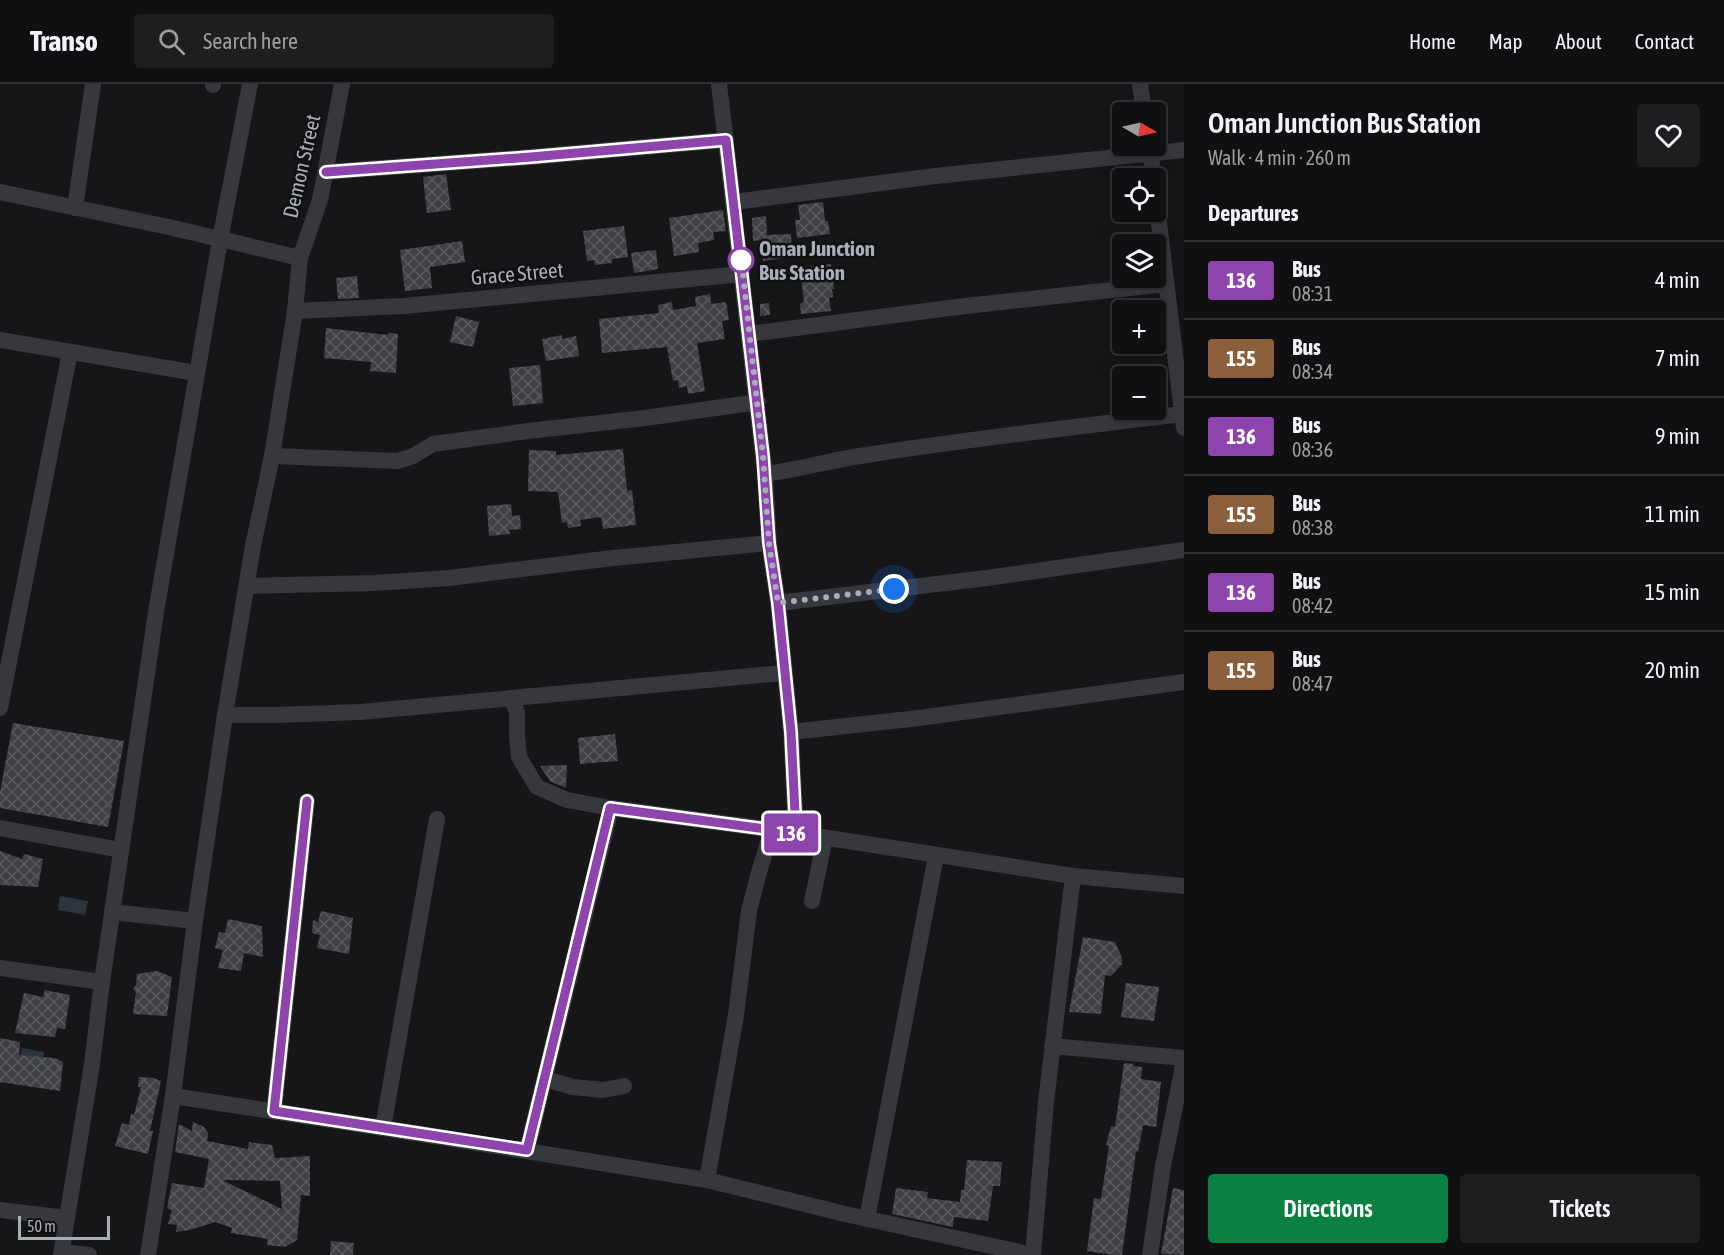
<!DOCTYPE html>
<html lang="en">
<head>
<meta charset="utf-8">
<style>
	body { margin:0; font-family:"Asap Condensed",sans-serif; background:#1e1e20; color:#f1f3f6; height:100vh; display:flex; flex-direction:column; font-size:22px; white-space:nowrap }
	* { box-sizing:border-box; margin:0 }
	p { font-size:20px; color:#9c9d9f }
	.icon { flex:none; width:33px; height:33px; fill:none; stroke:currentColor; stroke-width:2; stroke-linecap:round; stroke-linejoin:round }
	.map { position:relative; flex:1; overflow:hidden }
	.details { display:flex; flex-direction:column; background:#101012; width:540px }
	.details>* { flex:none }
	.badge { padding:0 12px; border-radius:4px; font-size:21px; line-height:39px }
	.needle { width:39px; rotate:99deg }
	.tools { position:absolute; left:1112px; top:18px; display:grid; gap:12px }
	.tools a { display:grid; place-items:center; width:54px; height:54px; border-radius:6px; background:#101012; box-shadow:0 6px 24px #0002,0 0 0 2px #303032; font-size:30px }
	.scale { position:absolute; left:18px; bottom:15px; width:92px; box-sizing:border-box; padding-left:6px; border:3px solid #a8adb8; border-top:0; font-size:16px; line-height:21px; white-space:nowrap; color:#a8adb8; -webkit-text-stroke:4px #111113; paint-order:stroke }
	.you { position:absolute; width:30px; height:30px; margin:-15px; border:4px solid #fff; border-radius:50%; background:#1a73e8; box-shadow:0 0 0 9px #1a73e833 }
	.map>.badge { position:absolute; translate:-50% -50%; box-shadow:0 0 0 3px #fff }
	h2 { padding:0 24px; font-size:22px; line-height:54px }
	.round { display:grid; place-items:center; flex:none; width:63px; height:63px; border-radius:6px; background:#1e1e20 }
	.overview { display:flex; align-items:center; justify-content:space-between; height:102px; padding:0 24px }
	h1 { font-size:28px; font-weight:600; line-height:45px }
	.cta { display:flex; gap:12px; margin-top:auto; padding:12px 24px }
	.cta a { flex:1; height:69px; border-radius:6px; background:#0b8043; color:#fff; font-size:24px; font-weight:600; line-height:69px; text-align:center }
	.cta a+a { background:#1e1e20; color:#f1f3f6 }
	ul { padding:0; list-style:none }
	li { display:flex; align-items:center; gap:18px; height:78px; padding:0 24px; border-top:2px solid #303032 }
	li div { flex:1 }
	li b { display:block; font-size:22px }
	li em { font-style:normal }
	li .badge { min-width:66px; font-weight:700; text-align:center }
	header { display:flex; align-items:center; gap:36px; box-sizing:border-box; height:84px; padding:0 30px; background:#101012; border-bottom:2px solid #303032 }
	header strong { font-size:28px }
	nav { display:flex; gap:33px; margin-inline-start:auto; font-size:21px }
	.search { width:420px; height:54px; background:#1e1e20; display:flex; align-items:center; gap:15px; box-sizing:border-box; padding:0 21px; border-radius:6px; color:#9c9d9f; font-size:22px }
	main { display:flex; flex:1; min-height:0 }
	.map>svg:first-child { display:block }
</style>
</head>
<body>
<header>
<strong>Transo</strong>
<div class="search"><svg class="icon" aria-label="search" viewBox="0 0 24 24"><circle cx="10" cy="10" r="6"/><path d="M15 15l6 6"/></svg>Search here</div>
<nav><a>Home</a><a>Map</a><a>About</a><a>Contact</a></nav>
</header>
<main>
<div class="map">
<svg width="1184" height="1171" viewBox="0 0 1184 1171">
	<defs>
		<pattern id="building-cross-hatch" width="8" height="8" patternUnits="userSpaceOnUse" patternTransform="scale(1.5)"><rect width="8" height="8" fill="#404145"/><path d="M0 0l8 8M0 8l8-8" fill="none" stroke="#595a5e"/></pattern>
	</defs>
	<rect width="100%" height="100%" fill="#161618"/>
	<!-- water -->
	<g fill="#2c353c">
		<polygon points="60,812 88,817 85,831 58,826"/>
		<polygon points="22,964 44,968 43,979 19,977"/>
	</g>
	<!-- building -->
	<g fill="url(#building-cross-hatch)" fill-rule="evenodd">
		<polygon points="446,90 451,126 427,129 423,93"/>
		<polygon points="823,118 825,137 828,137 830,150 797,154 795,136 800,136 798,121"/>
		<polygon points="723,126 726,147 713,148 714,156 698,159 699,168 674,172 669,134"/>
		<polygon points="766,132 767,151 791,150 792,173 763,177 763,156 753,157 752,134"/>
		<polygon points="624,142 628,173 612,175 612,179 595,181 594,176 587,177 583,147"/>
		<polygon points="462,157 465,178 430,183 432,204 405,207 400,166"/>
		<polygon points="656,166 658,185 634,189 631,169"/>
		<polygon points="831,180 834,205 832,205 833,213 829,214 831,227 801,230 800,220 804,218 800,184"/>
		<polygon points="357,192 359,214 338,215 336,194"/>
		<polygon points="710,210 711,220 726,218 729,236 722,237 725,255 697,259 705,307 688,310 687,302 679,304 678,296 673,297 667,263 602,269 599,235 659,229 658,221 672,218 673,226 696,222 695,213"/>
		<polygon points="769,219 770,231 760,232 760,220"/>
		<polygon points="456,232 479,238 473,263 450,258"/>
		<polygon points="326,244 388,251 388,249 398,250 396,289 370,287 371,278 324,274"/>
		<polygon points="562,251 562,255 576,252 579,272 546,277 542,255"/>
		<polygon points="540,281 543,319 513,322 509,284"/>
		<polygon points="623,365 627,407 632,406 636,441 603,445 601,433 580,436 581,442 568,444 567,438 562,439 558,408 528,407 529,366 556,367 556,371"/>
		<polygon points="511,420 512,432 520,431 521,445 509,446 510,450 489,452 487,422"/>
		<polygon points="13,639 124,657 108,743 0,724 0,708"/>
		<polygon points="615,650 618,677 580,680 578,654"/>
		<polygon points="567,681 566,704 550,697 540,682"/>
		<polygon points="0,767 22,775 24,770 43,775 38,803 0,801"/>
		<polygon points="321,827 353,834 349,870 317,864 320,851 312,849 313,836 318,838"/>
		<polygon points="228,835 262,842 263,873 244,869 241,887 218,884 223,866 215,864 219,848 225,849"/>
		<polygon points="1083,853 1115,858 1122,874 1122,880 1111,892 1105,891 1101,930 1069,928"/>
		<polygon points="157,887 172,893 167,932 133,930 136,908 133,905 136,901 137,890"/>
		<polygon points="1126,899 1159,903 1154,937 1121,933"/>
		<polygon points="45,906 70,911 65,945 57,944 55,953 15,949 24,909 43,913"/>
		<polygon points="0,954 20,958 19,971 55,974 63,978 60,1007 0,998"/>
		<polygon points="1124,979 1134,980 1133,982 1142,983 1141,995 1161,998 1156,1043 1143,1041 1138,1068 1136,1067 1122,1171 1114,1171 1087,1167 1094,1114 1101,1115 1109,1062 1106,1061 1111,1042 1115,1043"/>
		<polygon points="139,993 153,994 161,997 150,1047 153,1047 148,1070 115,1062 122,1039 129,1041 131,1030 134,1031 141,1003 138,1003"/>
		<path d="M 193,1038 L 204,1043 L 208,1049 L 207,1057 L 248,1065 L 249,1058 L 272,1061 L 275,1074 L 310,1072 L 310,1112 L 301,1111 L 297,1156 L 285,1163 L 267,1161 L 268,1155 L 231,1149 L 232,1144 L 215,1138 L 190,1146 L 176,1148 L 177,1141 L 168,1140 L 172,1126 L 167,1124 L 172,1099 L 204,1104 L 209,1075 L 175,1068 L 179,1040 L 192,1047 ZM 222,1096 L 280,1097 L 282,1125 Z"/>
		<polygon points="967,1076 1002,1078 1000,1102 993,1102 988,1137 954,1133 953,1143 892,1130 896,1104 928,1108 927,1114 960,1118 961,1106 964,1106"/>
		<polygon points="1173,1104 1184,1106 1184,1171 1161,1170"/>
		<polygon points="331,1157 354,1159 353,1171 330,1171"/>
	</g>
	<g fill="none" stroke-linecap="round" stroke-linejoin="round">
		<!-- minor -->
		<g stroke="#37383d" stroke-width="16">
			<polyline points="719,0 765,390 769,459 778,519 791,648 796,749"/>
			<polyline points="1140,0 1144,28"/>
			<polyline points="213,1 213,0"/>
			<polyline points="1149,62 1154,94"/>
			<polyline points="326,88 531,73 726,56"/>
			<polyline points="1155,106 1184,344"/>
			<polyline points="0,108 169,143 300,174"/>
			<polyline points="734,118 935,92 1184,66"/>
			<polyline points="75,124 93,0"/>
			<polyline points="295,227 404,222 742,190"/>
			<polyline points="749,250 957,223 1166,200"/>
			<polyline points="0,256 196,289"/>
			<polyline points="272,372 398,377 413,372 433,360 528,347 645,334 758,318"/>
			<path d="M 765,390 C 797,386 828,377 860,372 C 967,355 1075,343 1182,330"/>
			<polyline points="247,502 374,499 449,494 613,474 769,459"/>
			<polyline points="778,519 987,494 1184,466"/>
			<polyline points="512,614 517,629 517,651 519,673 537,703 567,716 611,724 796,749 1073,792 1184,802"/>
			<polyline points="0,624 70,268"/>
			<polyline points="225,631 277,631 360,628 784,589"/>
			<polyline points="791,648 919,634 1184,598"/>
			<polyline points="0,744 121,766"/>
			<polyline points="812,817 825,754"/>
			<polyline points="112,828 195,837"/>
			<polyline points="0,884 102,898"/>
			<polyline points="1052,962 1184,974"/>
			<polyline points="545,995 573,1003 603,1006 624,1002"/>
			<polyline points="173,1012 383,1044 707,1096 845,1130 1033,1171"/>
			<polyline points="274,1027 307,717"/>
			<polyline points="383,1044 437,735"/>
			<polyline points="527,1066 611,724"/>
			<polyline points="707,1096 736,931 749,827 759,788 772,746"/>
			<polyline points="0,1126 67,1134"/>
			<polyline points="867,1135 936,772"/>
			<polyline points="62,1168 89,1171"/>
			<polyline points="61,1171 92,980 102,898 156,528 220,156 250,0"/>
			<polyline points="148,1171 173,1012 195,837 225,631 253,462 272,372 295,227 300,174 320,116 342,0"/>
			<polyline points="1033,1171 1046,1018 1073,792"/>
			<polyline points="1150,1171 1163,1082 1184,977"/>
		</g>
	</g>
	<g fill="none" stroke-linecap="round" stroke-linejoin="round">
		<!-- line casing -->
		<g stroke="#fff" stroke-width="14">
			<polyline id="line" points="307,717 274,1027 527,1066 610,724 796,749 791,648 778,519 769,459 763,372 726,56 531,73 326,88"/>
		</g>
		<!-- line -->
		<use href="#line" stroke="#8e44ad" stroke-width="9"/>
		<!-- walk -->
		<polyline stroke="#a8adb8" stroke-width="6" stroke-dasharray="0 10.8" points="741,176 741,173 763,372 769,459 778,519 894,505"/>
	</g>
	<!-- markers -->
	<circle fill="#fff" stroke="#8e44ad" stroke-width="3" cx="741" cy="176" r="12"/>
	<g text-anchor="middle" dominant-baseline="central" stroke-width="5" stroke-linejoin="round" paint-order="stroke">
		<!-- street labels -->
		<g font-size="21" fill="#a8adb8" stroke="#111113">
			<text transform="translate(301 82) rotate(-77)">Demon Street</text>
			<text transform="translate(517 189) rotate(-5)">Grace Street</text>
		</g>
		<!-- stop labels -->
		<g font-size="21" font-weight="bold" fill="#a8adb8" stroke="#111113" text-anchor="start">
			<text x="759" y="164">Oman Junction<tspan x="759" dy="24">Bus Station</tspan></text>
		</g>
	</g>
</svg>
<div class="tools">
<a><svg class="needle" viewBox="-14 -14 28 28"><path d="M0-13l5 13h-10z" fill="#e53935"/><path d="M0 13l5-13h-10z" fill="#9c9d9f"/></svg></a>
<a><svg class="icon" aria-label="locate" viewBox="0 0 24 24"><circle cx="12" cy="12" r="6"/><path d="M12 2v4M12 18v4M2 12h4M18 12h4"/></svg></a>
<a><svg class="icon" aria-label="layers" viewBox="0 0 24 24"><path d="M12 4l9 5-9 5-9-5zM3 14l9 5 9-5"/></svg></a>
<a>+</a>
<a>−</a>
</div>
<div class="scale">50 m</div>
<div class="you" style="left:894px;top:505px"></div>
<b class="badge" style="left:791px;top:749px;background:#8e44ad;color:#fff">136</b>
</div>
<section class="details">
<div class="overview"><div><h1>Oman Junction Bus Station</h1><p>Walk · 4 min · 260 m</p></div><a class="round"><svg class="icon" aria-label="heart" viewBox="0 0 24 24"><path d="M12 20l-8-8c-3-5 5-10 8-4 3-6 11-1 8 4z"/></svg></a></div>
<h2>Departures</h2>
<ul>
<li><span class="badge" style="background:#8e44ad;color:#fff">136</span><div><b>Bus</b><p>08:31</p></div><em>4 min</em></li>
<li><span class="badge" style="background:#8b5e3c;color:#fff">155</span><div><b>Bus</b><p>08:34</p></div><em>7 min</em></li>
<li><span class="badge" style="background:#8e44ad;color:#fff">136</span><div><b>Bus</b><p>08:36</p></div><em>9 min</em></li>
<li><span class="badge" style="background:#8b5e3c;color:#fff">155</span><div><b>Bus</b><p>08:38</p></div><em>11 min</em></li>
<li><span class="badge" style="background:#8e44ad;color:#fff">136</span><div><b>Bus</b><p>08:42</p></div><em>15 min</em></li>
<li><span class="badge" style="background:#8b5e3c;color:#fff">155</span><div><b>Bus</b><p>08:47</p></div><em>20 min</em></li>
</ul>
<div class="cta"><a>Directions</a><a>Tickets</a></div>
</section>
</main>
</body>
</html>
